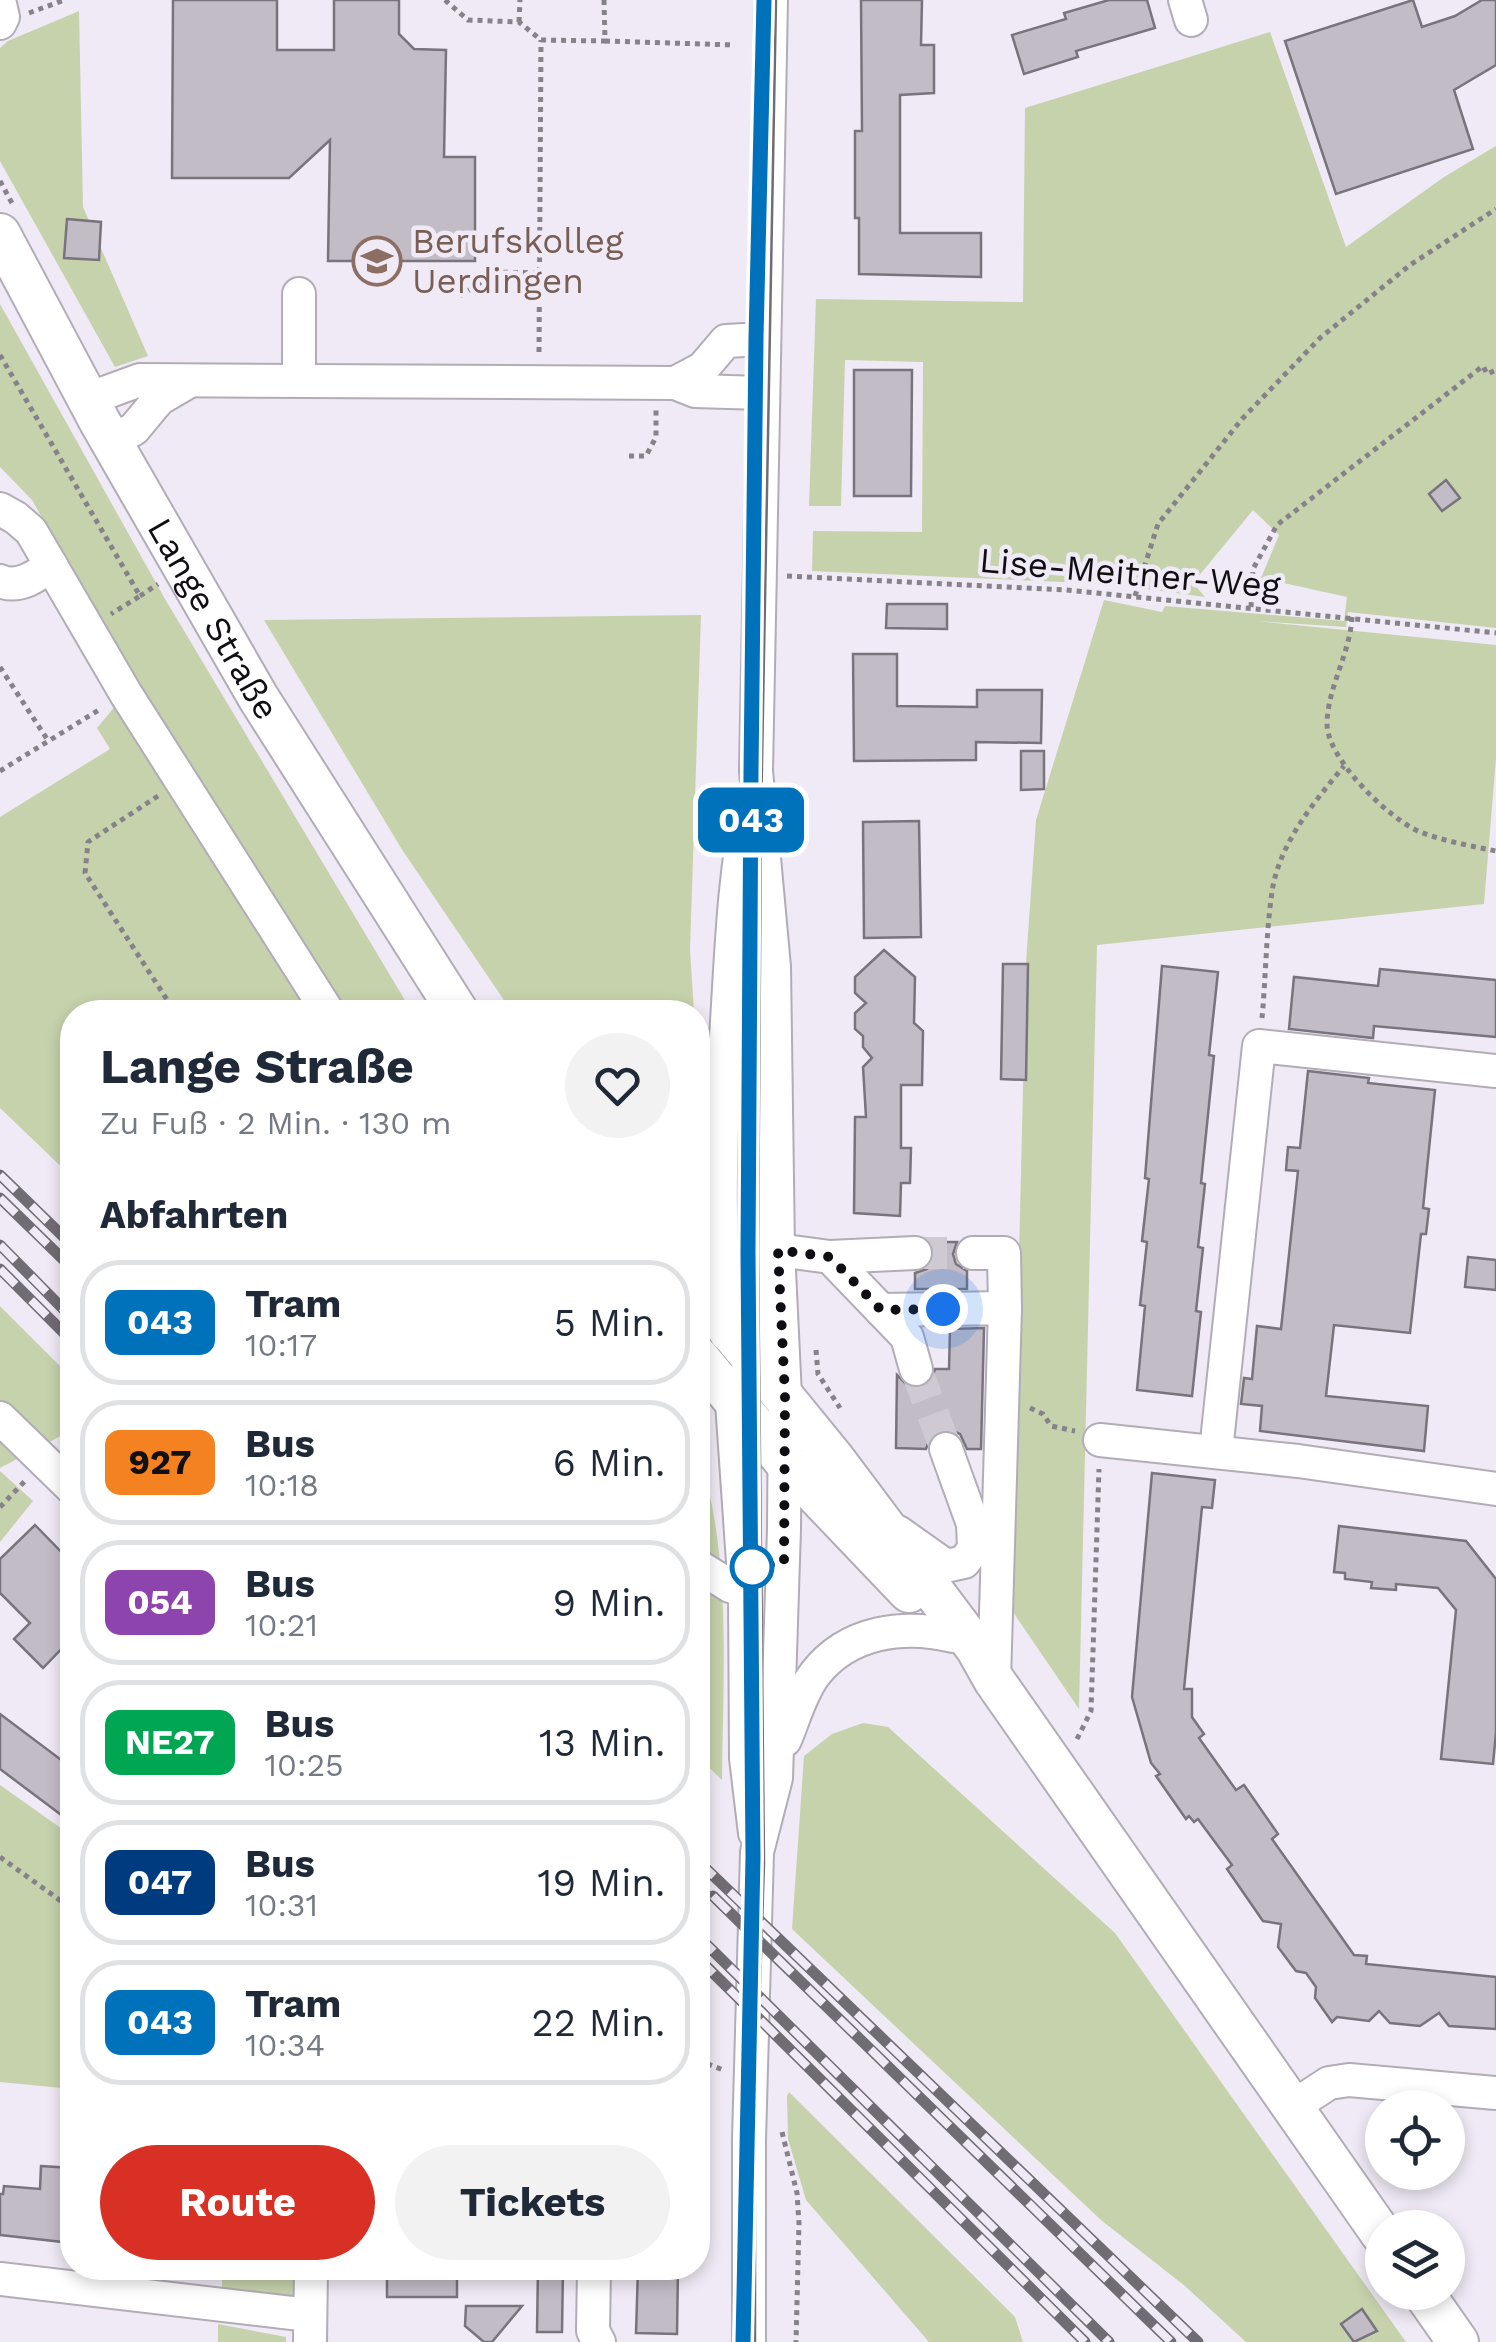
<!DOCTYPE html>
<html lang="de">
<head>
<meta charset="utf-8">
<style>
	body { margin:0; font-family:"Work Sans",sans-serif; background:#f2f2f3; color:#1f2937; height:100vh; display:flex; flex-direction:column; font-size:38px; white-space:nowrap }
	* { box-sizing:border-box; margin:0 }
	p { font-size:32px; color:#747a83 }
	.icon { flex:none; width:55px; height:55px; fill:none; stroke:currentColor; stroke-width:2; stroke-linecap:round; stroke-linejoin:round }
	.map { position:relative; flex:1; overflow:hidden }
	.drawer { position:absolute; left:60px; top:1000px; width:650px; height:1280px; display:flex; flex-direction:column; background:#fff; border-radius:40px; box-shadow:0 5px 15px #0003 }
	.drawer>* { flex:none }
	.badge { padding:0 20px; border-radius:15px; font-size:35px; line-height:65px }
	.buttons { position:absolute; left:1365px; top:2090px; display:grid; gap:20px }
	.buttons a { display:grid; place-items:center; width:100px; height:100px; border-radius:50%; background:#fff; box-shadow:0 5px 15px #0003; font-size:50px }
	.you { position:absolute; width:50px; height:50px; margin:-25px; border:8px solid #fff; border-radius:50%; background:#1a73e8; box-shadow:0 0 0 15px #1a73e833 }
	.map>.badge { position:absolute; translate:-50% -50%; box-shadow:0 0 0 5px #fff }
	h2 { padding:0 40px; font-size:38px; line-height:90px }
	.round { display:grid; place-items:center; flex:none; width:105px; height:105px; border-radius:52px; background:#f2f2f3 }
	.overview { display:flex; align-items:center; justify-content:space-between; height:170px; padding:0 40px }
	h1 { font-size:48px; font-weight:700; line-height:75px }
	.button { display:flex; gap:20px; margin-top:auto; padding:20px 40px }
	.button a { flex:1; height:115px; border-radius:60px; background:#d93025; color:#fff; font-size:40px; font-weight:700; line-height:115px; text-align:center }
	.button a+a { background:#f2f2f3; color:#1f2937 }
	ul { padding:0; list-style:none }
	li { display:flex; align-items:center; gap:30px; height:125px; margin:0 20px 15px; padding:0 20px; border:5px solid #e0e1e3; border-radius:40px }
	li div { flex:1 }
	li b { display:block; font-size:38px }
	li em { font-style:normal }
	li .badge { min-width:110px; font-weight:700; text-align:center }
	.map>svg:first-child { display:block }
</style>
</head>
<body>
<div class="map">
<svg width="1496" height="2342" viewBox="0 0 1496 2342">
	<rect width="100%" height="100%" fill="#efeaf5"/>
	<!-- green -->
	<g fill="#c6d2ac">
		<polygon points="79,11 83,207 148,356 115,367 0,161 0,48 8,41"/>
		<polygon points="1270,32 1346,247 1444,177 1496,146 1496,628 1348,612 1346,627 1256,621 1496,645 1496,758 1484,904 1097,945 1079,1709 1013,1612 1011,1591 1026,963 1036,820 1104,600 1162,612 1165,606 1344,621 1347,597 1261,578 1279,535 1253,510 1193,583 1205,597 1110,584 812,571 813,531 922,532 923,362 845,360 841,506 809,506 816,299 1023,302 1025,108"/>
		<polygon points="0,304 165,599 412,1012 72,1012 72,1177 0,1108 0,817 110,749 97,728 135,682 32,500 0,467"/>
		<polygon points="701,615 690,950 694,1012 512,1012 401,848 264,620"/>
		<polygon points="0,1306 72,1378 72,1430 0,1468"/>
		<path d="M 698,1450 C 732,1556 723,1670 722,1780 L 698,1757 Z"/>
		<polygon points="0,1471 33,1501 0,1542"/>
		<polygon points="863,1723 888,1727 1115,1933 1406,2342 1246,2342 1185,2286 1101,2220 792,1929 804,1756 832,1734"/>
		<polygon points="0,1785 72,1836 72,2089 0,2082"/>
		<polygon points="789,2092 1015,2317 1023,2342 929,2342 806,2200 788,2139 787,2096"/>
		<polygon points="222,2268 311,2268 309,2315 222,2305"/>
		<polygon points="218,2324 286,2337 286,2342 218,2342"/>
	</g>
	<!-- building -->
	<g fill="#c2bcc7" stroke="#78737c" stroke-width="2.5">
		<polygon points="173,0 277,0 277,50 334,50 334,0 399,0 399,34 414,49 446,50 444,157 475,157 475,261 328,261 330,140 289,178 172,178"/>
		<polygon points="861,0 922,0 921,45 934,45 934,93 900,95 900,233 981,233 981,277 859,274 859,218 855,218 855,131 862,131"/>
		<polygon points="1109,0 1147,0 1155,28 1076,51 1078,57 1024,74 1012,35 1066,19 1064,13"/>
		<polygon points="1413,0 1422,27 1455,16 1482,0 1496,0 1496,65 1454,90 1473,149 1336,194 1285,41"/>
		<polygon points="67,219 101,222 99,260 64,258"/>
		<polygon points="854,370 912,370 911,496 854,496"/>
		<polygon points="1446,480 1460,498 1442,511 1429,494"/>
		<polygon points="887,604 947,604 947,629 886,628"/>
		<polygon points="853,654 897,654 897,706 977,707 977,690 1042,690 1041,743 976,742 976,760 854,761"/>
		<polygon points="1021,751 1044,751 1044,789 1021,790"/>
		<polygon points="919,821 921,937 864,938 863,822"/>
		<polygon points="884,950 915,977 914,1023 923,1031 922,1085 901,1085 901,1148 911,1148 910,1183 901,1183 900,1216 854,1213 855,1117 866,1117 863,1067 872,1058 863,1047 863,1036 855,1029 855,1013 866,1003 855,993 855,977"/>
		<polygon points="1003,964 1028,964 1026,1080 1001,1079"/>
		<polygon points="1162,966 1218,972 1209,1055 1214,1056 1201,1183 1205,1184 1198,1247 1203,1248 1196,1311 1201,1312 1192,1396 1137,1390 1145,1306 1140,1305 1147,1242 1142,1241 1149,1179 1145,1178"/>
		<polygon points="1380,969 1496,980 1496,1037 1374,1026 1373,1038 1289,1029 1294,977 1378,986"/>
		<polygon points="1308,1071 1369,1078 1368,1083 1435,1090 1423,1208 1429,1209 1426,1234 1421,1234 1410,1333 1334,1325 1326,1396 1428,1406 1424,1451 1260,1431 1262,1406 1241,1404 1244,1378 1252,1379 1257,1326 1281,1329 1298,1171 1286,1170 1288,1147 1300,1148"/>
		<polygon points="932,1242 957,1242 953,1254 956,1264 967,1271 967,1289 915,1289 915,1273 927,1269 933,1261 935,1251"/>
		<polygon points="1468,1257 1496,1260 1496,1290 1465,1287"/>
		<polygon points="984,1328 981,1449 967,1449 960,1434 949,1429 931,1435 926,1449 896,1448 897,1375 910,1388 922,1388 931,1382 935,1369 949,1369 950,1329"/>
		<polygon points="1152,1473 1215,1480 1212,1508 1202,1507 1184,1689 1192,1689 1192,1717 1204,1734 1199,1738 1236,1790 1244,1785 1278,1834 1272,1839 1354,1955 1367,1956 1366,1964 1496,1977 1496,2029 1449,2026 1439,2013 1420,2026 1390,2023 1379,2011 1369,2021 1337,2017 1332,2022 1315,1998 1316,1987 1306,1973 1296,1971 1278,1947 1281,1924 1263,1921 1227,1869 1232,1865 1198,1819 1194,1822 1189,1816 1186,1819 1156,1776 1160,1774 1151,1763 1132,1697"/>
		<polygon points="35,1525 72,1563 72,1638 43,1668 14,1639 30,1623 0,1593 0,1559"/>
		<polygon points="1339,1526 1466,1541 1496,1579 1496,1732 1493,1764 1441,1759 1456,1610 1438,1588 1396,1584 1396,1590 1371,1588 1372,1582 1345,1579 1345,1573 1334,1572"/>
		<polygon points="0,1714 72,1768 72,1823 0,1769"/>
		<polygon points="41,2166 72,2168 72,2243 0,2235 0,2194 3,2194 4,2186 40,2189"/>
		<rect x="387" y="2268" width="70" height="29"/>
		<polygon points="538,2268 563,2268 562,2332 537,2332"/>
		<polygon points="638,2268 678,2268 677,2334 636,2333"/>
		<polygon points="466,2306 522,2306 492,2342 484,2342 465,2326"/>
		<polygon points="1362,2309 1377,2331 1354,2342 1341,2324"/>
	</g>
	<g fill="none" stroke-linecap="round" stroke-linejoin="round">
		<!-- minor-tunnel -->
		<g stroke="#cec9d3" stroke-width="32" stroke-dasharray="32 16" stroke-linecap="butt">
			<polyline points="915,1253 973,1253"/>
			<polyline points="916,1369 946,1449"/>
		</g>
		<!-- minor casing -->
		<g stroke="#b2acb7" stroke-width="36">
			<g id="minor">
				<polyline points="1185,0 1191,20"/>
				<polyline points="0,4 3,17 0,23"/>
				<polyline points="299,379 299,294"/>
				<polyline points="675,383 703,368 726,341 763,339"/>
				<polyline points="88,399 140,380 675,383 695,391 762,393"/>
				<polyline points="111,441 134,429 159,399 188,382"/>
				<polyline points="0,509 16,518 31,531 126,694 328,1012"/>
				<path d="M 0,581 C 19,589 37,576 51,565"/>
				<polyline points="778,1250 830,1257 907,1337 916,1369"/>
				<polyline points="973,1253 1004,1253 1005,1308"/>
				<polyline points="830,1257 915,1253"/>
				<polyline points="881,1310 1005,1308 994,1680"/>
				<path d="M 726,1334 C 717,1225 721,1115 728,1005 C 732,937 735,868 750,800"/>
				<polyline points="748,1370 754,1360 754,1111"/>
				<polyline points="731,1388 745,1591 746,1758 755,1833"/>
				<polyline points="0,1418 72,1488"/>
				<polyline points="1100,1440 1298,1461 1496,1489"/>
				<polyline points="1216,1451 1259,1046 1496,1071"/>
				<polyline points="898,1532 946,1566 964,1562 974,1549 973,1524 946,1449"/>
				<polyline points="698,1566 730,1586 745,1591"/>
				<path d="M 785,1740 C 794,1719 801,1692 815,1674 C 848,1631 904,1624 953,1636"/>
				<polyline points="1292,2107 1329,2083 1349,2080 1496,2093"/>
				<polyline points="594,2268 593,2331 599,2342"/>
				<polyline points="0,2279 309,2315"/>
				<polyline points="310,2342 311,2268"/>
				<polyline points="749,2342 749,2140 757,1852 776,1778 784,1529 785,1396 778,1250 774,967 756,771 771,0"/>
			</g>
		</g>
		<!-- major casing -->
		<g stroke="#b2acb7" stroke-width="44">
			<g id="major">
				<path id="s1" d="M 0,234 L 100,422 L 258,697 L 458,1012"/>
				<polyline points="698,1292 835,1460 976,1648 994,1680 1382,2235"/>
				<polyline points="698,1357 785,1462 909,1592"/>
				<polyline points="1423,2292 1458,2342"/>
			</g>
		</g>
		<!-- path -->
		<g stroke="#858289" stroke-width="5" stroke-dasharray="5 5" stroke-linecap="butt">
			<polyline points="445,0 468,20 519,22 541,40 605,41 604,0"/>
			<polyline points="29,13 64,0"/>
			<polyline points="519,22 520,0"/>
			<polyline points="605,41 735,45"/>
			<polyline points="0,181 13,205"/>
			<polyline points="460,296 497,272 539,273"/>
			<polyline points="539,352 541,40"/>
			<polyline points="0,355 140,596 111,614"/>
			<polyline points="629,456 646,456 656,437 656,410"/>
			<polyline points="787,576 1066,590 1496,633"/>
			<polyline points="140,596 158,584"/>
			<polyline points="1135,596 1158,524 1242,419 1320,338 1410,265 1496,209"/>
			<polyline points="1251,607 1253,569 1277,525 1483,366 1487,374 1496,370"/>
			<path d="M 1352,617 C 1350,654 1328,686 1327,723 C 1326,758 1389,819 1420,832 C 1444,841 1471,846 1496,851"/>
			<polyline points="0,667 47,739"/>
			<polyline points="0,771 102,708"/>
			<polyline points="158,796 88,842 85,873 175,1012"/>
			<polyline points="492,1002 500,1012"/>
			<path d="M 1262,1018 C 1266,977 1266,927 1273,886 C 1282,840 1315,801 1344,766"/>
			<polyline points="816,1350 818,1374 840,1408"/>
			<polyline points="1030,1408 1043,1414 1051,1426 1075,1431"/>
			<polyline points="698,1425 702,1437"/>
			<polyline points="0,1507 25,1481"/>
			<polyline points="1077,1739 1091,1711 1099,1469"/>
			<polyline points="0,1857 72,1909"/>
			<polyline points="698,2060 723,2070"/>
			<polyline points="782,2132 797,2193 799,2223 796,2342"/>
		</g>
		<!-- minor -->
		<use href="#minor" stroke="#fff" stroke-width="32"/>
		<!-- major -->
		<use href="#major" stroke="#fff" stroke-width="40"/>
		<!-- tram -->
		<polyline stroke="#706c73" stroke-width="2.5" points="755,2342 755,2142 764,1863 758,1252 761,818 776,0"/>
		<!-- rail casing -->
		<g stroke="#706c73" stroke-width="11">
			<g id="rail">
				<polyline points="0,1175 72,1245"/>
				<polyline points="0,1198 72,1268"/>
				<polyline points="0,1245 72,1318"/>
				<polyline points="0,1269 72,1341"/>
				<polyline points="698,1861 1198,2342"/>
				<polyline points="713,1896 1171,2342"/>
				<polyline points="698,1936 1109,2342"/>
				<polyline points="698,1958 1085,2342"/>
			</g>
		</g>
		<!-- rail -->
		<use href="#rail" stroke="#efeaf5" stroke-width="8" stroke-dasharray="22" stroke-linecap="butt"/>
	</g>
	<g fill="none" stroke-linecap="round" stroke-linejoin="round">
		<!-- line casing -->
		<g stroke="#fff" stroke-width="22">
			<polyline id="line" points="743,2342 753,1857 748,1253 751,772 756,338 764,0"/>
		</g>
		<!-- line -->
		<use href="#line" stroke="#0072bc" stroke-width="15"/>
		<!-- walk -->
		<polyline stroke="#100e12" stroke-width="10" stroke-dasharray="0 18" points="752,1567 784,1563 785,1396 778,1250 830,1257 881,1310 943,1309"/>
	</g>
	<!-- icons -->
	<defs>
		<g id="school-ring" transform="scale(2.5)"><circle r="9.5" fill="#efeaf5" stroke="#8d6e63" stroke-width="1.5"/><path d="M0-5L7-2L0 1L-7-2ZM-4 1L0 2.5L4 1V4Q0 6-4 4Z" fill="#8d6e63"/></g>
	</defs>
	<g fill-rule="evenodd">
		<use href="#school-ring" x="377" y="261"/>
	</g>
	<!-- markers -->
	<circle fill="#fff" stroke="#0072bc" stroke-width="5" cx="752" cy="1567" r="20"/>
	<g text-anchor="middle" dominant-baseline="central" stroke-width="9" stroke-linejoin="round" paint-order="stroke">
		<!-- education labels -->
		<g font-size="35" fill="#785e54" stroke="#efeaf5" text-anchor="start">
			<text x="412" y="241">Berufskolleg<tspan x="412" dy="40">Uerdingen</tspan></text>
		</g>
		<!-- street labels -->
		<g font-size="35" fill="#100e12" stroke="#efeaf5">
			<text transform="translate(1130 573) rotate(5)">Lise-Meitner-Weg</text>
			<text stroke="none"><textPath href="#s1" startOffset="440">Lange Straße</textPath></text>
		</g>
	</g>
</svg>
<div class="buttons">
<a><svg class="icon" aria-label="locate" viewBox="0 0 24 24"><circle cx="12" cy="12" r="6"/><path d="M12 2v4M12 18v4M2 12h4M18 12h4"/></svg></a>
<a><svg class="icon" aria-label="layers" viewBox="0 0 24 24"><path d="M12 4l9 5-9 5-9-5zM3 14l9 5 9-5"/></svg></a>
</div>
<div class="you" style="left:943px;top:1309px"></div>
<b class="badge" style="left:751px;top:820px;background:#0072bc;color:#fff">043</b>
<section class="drawer">
<div class="overview"><div><h1>Lange Straße</h1><p>Zu Fuß · 2 Min. · 130 m</p></div><a class="round"><svg class="icon" aria-label="heart" viewBox="0 0 24 24"><path d="M12 20l-8-8c-3-5 5-10 8-4 3-6 11-1 8 4z"/></svg></a></div>
<h2>Abfahrten</h2>
<ul>
<li><span class="badge" style="background:#0072bc;color:#fff">043</span><div><b>Tram</b><p>10:17</p></div><em>5 Min.</em></li>
<li><span class="badge" style="background:#f58220;color:#111">927</span><div><b>Bus</b><p>10:18</p></div><em>6 Min.</em></li>
<li><span class="badge" style="background:#8e44ad;color:#fff">054</span><div><b>Bus</b><p>10:21</p></div><em>9 Min.</em></li>
<li><span class="badge" style="background:#00a651;color:#fff">NE27</span><div><b>Bus</b><p>10:25</p></div><em>13 Min.</em></li>
<li><span class="badge" style="background:#003b80;color:#fff">047</span><div><b>Bus</b><p>10:31</p></div><em>19 Min.</em></li>
<li><span class="badge" style="background:#0072bc;color:#fff">043</span><div><b>Tram</b><p>10:34</p></div><em>22 Min.</em></li>
</ul>
<div class="button"><a>Route</a><a>Tickets</a></div>
</section>
</div>
</body>
</html>
